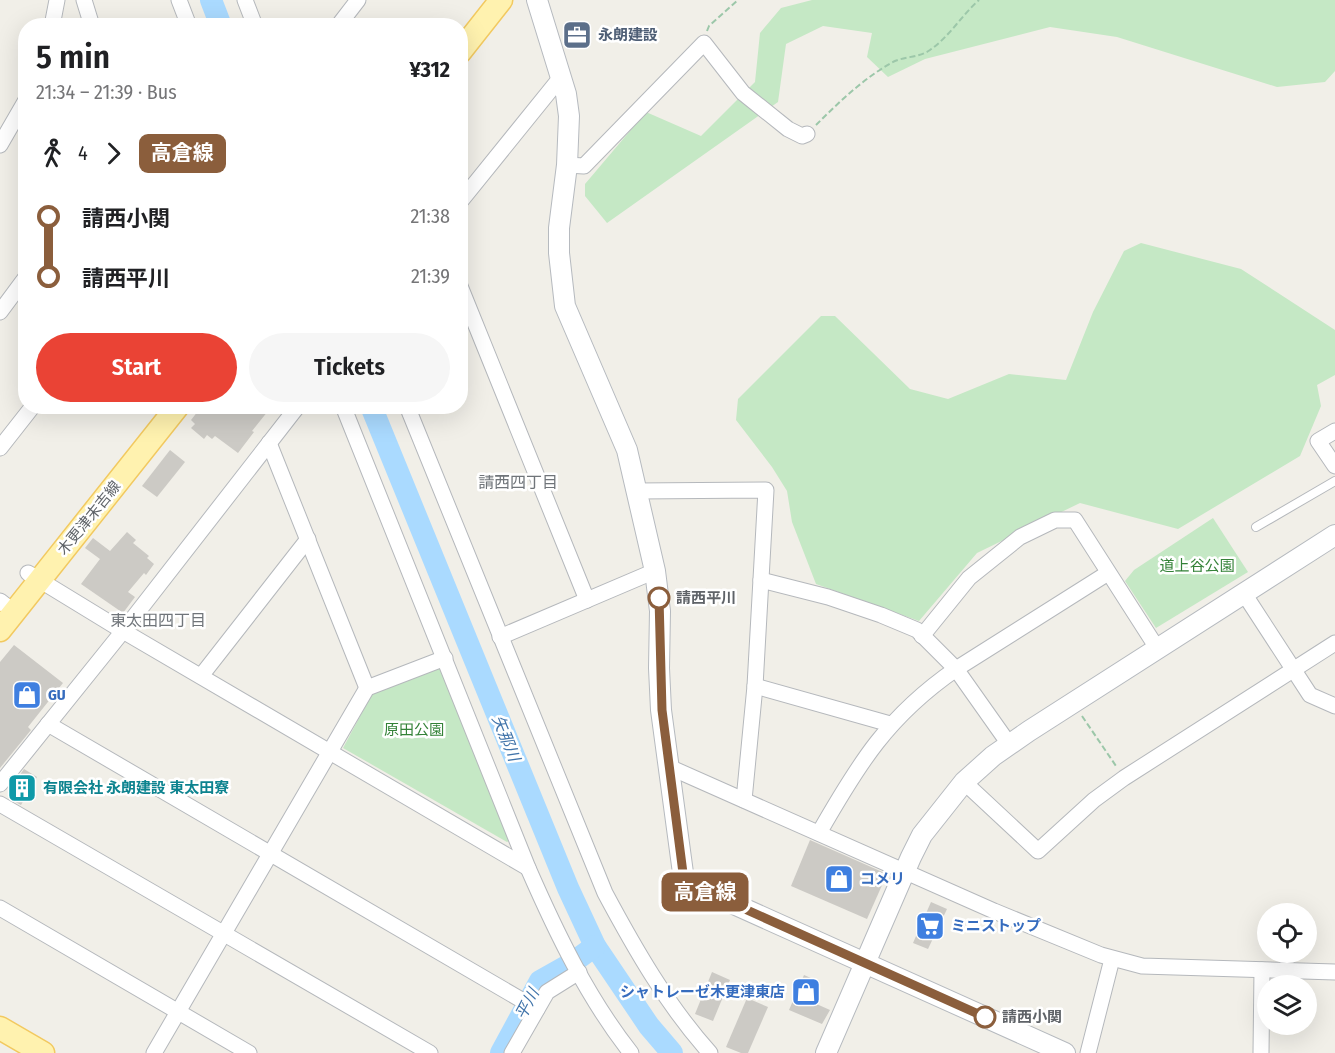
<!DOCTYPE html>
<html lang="en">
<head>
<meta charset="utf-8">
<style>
	body { margin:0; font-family:"Fira Sans Condensed","Noto Sans JP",sans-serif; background:#f6f6f6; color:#202124; height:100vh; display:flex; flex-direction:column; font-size:22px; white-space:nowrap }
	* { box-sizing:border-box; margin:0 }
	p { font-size:20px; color:#757577 }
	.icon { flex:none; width:33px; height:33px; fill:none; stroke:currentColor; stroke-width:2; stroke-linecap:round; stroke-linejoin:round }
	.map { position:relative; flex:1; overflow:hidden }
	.panel { position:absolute; left:18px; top:18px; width:450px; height:396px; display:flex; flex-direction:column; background:#fff; border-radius:24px; box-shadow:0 6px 24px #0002 }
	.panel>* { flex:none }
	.badge { padding:0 12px; border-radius:9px; font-size:21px; line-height:39px }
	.controls { position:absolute; left:1257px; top:903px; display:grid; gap:12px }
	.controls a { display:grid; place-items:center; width:60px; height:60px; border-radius:50%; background:#fff; box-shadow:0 6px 24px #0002; font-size:30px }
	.map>.badge { position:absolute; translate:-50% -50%; box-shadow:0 0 0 3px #fff }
	.legs { display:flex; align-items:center; gap:9px; height:66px; padding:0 18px; font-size:20px }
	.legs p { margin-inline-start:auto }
	.head { display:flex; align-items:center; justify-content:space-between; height:102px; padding:0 18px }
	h1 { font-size:33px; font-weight:600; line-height:45px }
	.primary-button { display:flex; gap:12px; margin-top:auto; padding:12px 18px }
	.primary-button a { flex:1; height:69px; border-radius:36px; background:#ea4335; color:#fff; font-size:24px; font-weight:600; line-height:69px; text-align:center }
	.primary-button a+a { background:#f6f6f6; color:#202124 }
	ul { padding:0 18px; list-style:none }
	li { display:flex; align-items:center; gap:21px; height:60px; font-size:22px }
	li i { display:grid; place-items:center; width:9px; height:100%; margin:0 8px; background:currentColor }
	li i::after { content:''; width:15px; height:15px; margin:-8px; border:4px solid; border-radius:50%; background:#fff }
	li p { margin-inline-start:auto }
	li:first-child i { background:linear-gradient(#0000 50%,currentColor 0) }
	li:last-child i { background:linear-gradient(currentColor 50%,#0000 0) }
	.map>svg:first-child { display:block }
</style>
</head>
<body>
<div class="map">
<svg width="1335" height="1053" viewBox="0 0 1335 1053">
	<rect width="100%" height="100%" fill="#f1efe8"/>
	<!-- green -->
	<g fill="#c5e8c5">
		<polygon points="812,0 1335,0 1335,71 1325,82 1277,87 1117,37 1050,27 925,59 888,77 867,57 872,33 823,26 786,44 778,102 607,223 585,196 585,184 646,112 701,136 755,82 760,33 781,8"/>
		<polygon points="1141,243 1241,269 1335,330 1335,375 1317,385 1321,406 1300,456 1178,529 1080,503 977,553 919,621 816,584 792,522 787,491 772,467 736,420 738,399 821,316 835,316 910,389 948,399 1009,374 1066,380 1093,312 1124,251"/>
		<polygon points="1213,518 1248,572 1156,628 1125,581 1134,570"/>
		<polygon points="439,664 511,840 507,842 343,748 372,694"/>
	</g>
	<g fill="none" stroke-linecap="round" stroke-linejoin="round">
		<!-- river -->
		<g stroke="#aadaff" stroke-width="22">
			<polyline points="211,0 221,26"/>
			<polyline points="371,406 568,888 595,946 649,1026 672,1053"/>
			<polyline points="501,1053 540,981 572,963 595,946"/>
		</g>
	</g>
	<!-- building -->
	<g fill="#cccac5">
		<polygon points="202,406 272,406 252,431 254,432 238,453 215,436 212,439 207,435 204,439 191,428 195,424 191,420"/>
		<polygon points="170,450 185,462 157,497 142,486"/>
		<polygon points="127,532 136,540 133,543 149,556 147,558 154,564 146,575 144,573 128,592 135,597 123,613 81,584 100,559 85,548 93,538 110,551"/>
		<polygon points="14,645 63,683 28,727 31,730 0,768 0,662"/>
		<polygon points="24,769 37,777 21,805 8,798 18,780 17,779"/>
		<polygon points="810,840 887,874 867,919 791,886"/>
		<polygon points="931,902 947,909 928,949 913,943"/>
		<polygon points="712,972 730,980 713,1021 695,1014"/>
		<polygon points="804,975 820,982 812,1002 830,1010 822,1024 789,1010"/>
		<polygon points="747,998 768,1007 748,1053 741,1053 726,1047"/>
	</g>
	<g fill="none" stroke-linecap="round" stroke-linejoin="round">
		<!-- lane casing -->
		<g stroke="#b5b8bc" stroke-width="10">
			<polyline id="lane" points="1256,527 1335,481"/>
		</g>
		<!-- street casing -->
		<g stroke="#b5b8bc" stroke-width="17">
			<g id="street">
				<polyline points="84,0 92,26"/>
				<polyline points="179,0 189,26"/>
				<polyline points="245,0 255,26"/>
				<polyline points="52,26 57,0"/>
				<polyline points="338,26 358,0"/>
				<polyline points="0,145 26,100"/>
				<polyline points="567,165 584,166 704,43 743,93 788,129 802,136 807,134"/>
				<polyline points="460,202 561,77"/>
				<polyline points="460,286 587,600"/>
				<polyline points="0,312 26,277"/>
				<path d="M 343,406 L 528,868 C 556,932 587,997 631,1053"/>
				<path d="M 407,406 L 605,893 C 635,949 667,1005 710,1053"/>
				<polyline points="1335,431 1318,441 1335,466"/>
				<polyline points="269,443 367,688"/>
				<polyline points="0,448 33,406"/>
				<polyline points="637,491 766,490 755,686 744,800"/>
				<polyline points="28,573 123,631 528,868"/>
				<polyline points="761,580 828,597 881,615 917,630 956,669 1009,744"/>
				<polyline points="1243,592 1310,695 1335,706"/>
				<polyline points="0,601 14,612"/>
				<polyline points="922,636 969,578 1020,537 1055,520 1075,520 1157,648"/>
				<polyline points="500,637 655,571"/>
				<polyline points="201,676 308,539"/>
				<polyline points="755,686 890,724"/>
				<polyline points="48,724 537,1009"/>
				<polyline points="669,767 994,911 1101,955 1142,966 1335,972"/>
				<polyline points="964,782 1038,851 1094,800 1124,778 1335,643"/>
				<polyline points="0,784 123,631 298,406"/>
				<polyline points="0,804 430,1053"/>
				<path d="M 819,833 C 859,763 888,716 956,669 L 1108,573"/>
				<polyline points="0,908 249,1053"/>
				<polyline points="154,1053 367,688 445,658"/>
				<polyline points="512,1053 547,992 579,972"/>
				<polyline points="1088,1053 1112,959"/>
				<polyline points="1261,1053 1262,970"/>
			</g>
		</g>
		<!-- secondary casing -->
		<g stroke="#b6babf" stroke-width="22">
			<g id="secondary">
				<polyline points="537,0 566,94 569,116 567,165 559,228 559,253 565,306 627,450 655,571 660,611 659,668 661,710 683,873 687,883 1065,1053"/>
				<polyline points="826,1053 911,857 922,835 964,782 993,756 1029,731 1335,535"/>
			</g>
		</g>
		<!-- primary casing -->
		<g stroke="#f2c960" stroke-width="25">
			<g id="primary">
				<polyline points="460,52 501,0"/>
				<polyline points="0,630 178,406"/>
				<polyline points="0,1028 43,1053"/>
			</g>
		</g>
		<!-- path -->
		<g stroke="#9cc7a9" stroke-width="2" stroke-dasharray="6 3" stroke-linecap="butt">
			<polyline points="707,31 709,26 738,0"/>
			<path d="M 816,125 C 838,103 863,79 891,63 C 903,56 919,58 930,50 C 949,37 962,15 979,0"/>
			<polyline points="1082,716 1116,766"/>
		</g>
		<!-- lane -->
		<use href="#lane" stroke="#fff" stroke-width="8"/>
		<!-- street -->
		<use href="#street" stroke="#fff" stroke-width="15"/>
		<!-- secondary -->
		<use href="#secondary" stroke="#fff" stroke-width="20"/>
		<!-- primary -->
		<use href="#primary" stroke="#fff2af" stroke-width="22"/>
	</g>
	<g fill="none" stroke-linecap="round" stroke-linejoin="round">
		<!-- line-1 casing -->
		<g stroke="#fff" stroke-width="14">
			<polyline id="line-1" points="659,598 662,710 683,873 687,883 985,1017"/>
		</g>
		<!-- line-1 -->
		<use href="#line-1" stroke="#8b5e3c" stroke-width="9"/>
	</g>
	<!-- icons -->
	<defs>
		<g id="office-square" transform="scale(1.5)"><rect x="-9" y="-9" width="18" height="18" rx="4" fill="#5c6f8a" stroke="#fff"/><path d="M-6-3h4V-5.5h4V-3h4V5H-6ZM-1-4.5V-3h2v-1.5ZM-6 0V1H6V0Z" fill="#fff"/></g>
		<g id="shop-square" transform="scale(1.5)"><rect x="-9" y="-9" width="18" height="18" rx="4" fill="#3f7fe0" stroke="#fff"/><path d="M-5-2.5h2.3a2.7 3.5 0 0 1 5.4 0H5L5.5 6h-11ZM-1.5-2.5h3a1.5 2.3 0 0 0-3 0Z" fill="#fff"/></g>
		<g id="building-square" transform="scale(1.5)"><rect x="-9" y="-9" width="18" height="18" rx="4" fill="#0f9aa8" stroke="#fff"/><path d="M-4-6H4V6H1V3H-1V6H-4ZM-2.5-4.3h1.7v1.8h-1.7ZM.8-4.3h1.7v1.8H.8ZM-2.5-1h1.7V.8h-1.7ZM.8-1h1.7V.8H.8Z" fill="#fff"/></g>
		<g id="supermarket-square" transform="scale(1.5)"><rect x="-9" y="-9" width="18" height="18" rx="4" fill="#3f7fe0" stroke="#fff"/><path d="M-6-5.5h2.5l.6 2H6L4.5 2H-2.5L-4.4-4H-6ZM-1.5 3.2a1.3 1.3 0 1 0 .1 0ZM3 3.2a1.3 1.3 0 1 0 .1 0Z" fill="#fff"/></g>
	</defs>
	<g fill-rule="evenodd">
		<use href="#office-square" x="577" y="35"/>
		<use href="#shop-square" x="27" y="695"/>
		<use href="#building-square" x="22" y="788"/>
		<use href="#shop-square" x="839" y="879"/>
		<use href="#supermarket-square" x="930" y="926"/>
		<use href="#shop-square" x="806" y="992"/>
	</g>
	<!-- markers -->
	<g fill="#fff" stroke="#8b5e3c" stroke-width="3">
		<circle cx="659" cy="598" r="10"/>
		<circle cx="985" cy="1017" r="10"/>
	</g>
	<g text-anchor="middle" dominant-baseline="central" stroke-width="5" stroke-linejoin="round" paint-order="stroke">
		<!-- service labels -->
		<g font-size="15" font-weight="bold" fill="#4e5e75" stroke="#fff" text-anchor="start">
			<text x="598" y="35">永朗建設</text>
		</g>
		<!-- street labels -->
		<g font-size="15" fill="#5f6368" stroke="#fff">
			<text transform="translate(89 518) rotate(-51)">木更津末吉線</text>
		</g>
		<!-- park labels -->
		<g font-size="15" fill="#348238" stroke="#fff">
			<text x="1197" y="566">道上谷公園</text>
			<text x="414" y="730">原田公園</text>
		</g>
		<!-- stop labels -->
		<g font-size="15" font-weight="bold" fill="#5f6368" stroke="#fff" text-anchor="start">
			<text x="676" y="598">請西平川</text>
			<text x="1002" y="1017">請西小関</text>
		</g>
		<!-- shop labels -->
		<g font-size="15" font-weight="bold" fill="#366cbe" stroke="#fff" text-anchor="start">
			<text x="48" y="695">GU</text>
			<text x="860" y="879">コメリ</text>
			<text x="951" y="926">ミニストップ</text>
			<text x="785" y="992" text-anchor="end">シャトレーゼ木更津東店</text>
		</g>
		<!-- culture labels -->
		<g font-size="15" font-weight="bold" fill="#0d838f" stroke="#fff" text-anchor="start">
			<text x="43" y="788">有限会社 永朗建設 東太田寮</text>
		</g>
		<!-- neighbourhood labels -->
		<g font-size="16" fill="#70757a" stroke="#fff">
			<text x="518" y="482">請西四丁目</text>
			<text x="158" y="620">東太田四丁目</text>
		</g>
		<!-- water labels -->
		<g font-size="16" font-style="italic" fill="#4174aa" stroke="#fff">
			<text transform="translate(506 738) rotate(68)">矢那川</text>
			<text transform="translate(527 1004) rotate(-62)">平川</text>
		</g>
	</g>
</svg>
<div class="controls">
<a><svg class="icon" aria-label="locate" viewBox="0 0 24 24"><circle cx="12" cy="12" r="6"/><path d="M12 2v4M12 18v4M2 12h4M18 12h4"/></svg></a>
<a><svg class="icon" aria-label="layers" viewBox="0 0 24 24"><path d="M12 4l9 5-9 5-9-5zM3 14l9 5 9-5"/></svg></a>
</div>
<b class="badge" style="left:705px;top:892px;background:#8b5e3c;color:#fff">高倉線</b>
<section class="panel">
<div class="head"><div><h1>5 min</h1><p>21:34 – 21:39 · Bus</p></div><b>¥312</b></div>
<div class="legs"><svg class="icon" aria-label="walk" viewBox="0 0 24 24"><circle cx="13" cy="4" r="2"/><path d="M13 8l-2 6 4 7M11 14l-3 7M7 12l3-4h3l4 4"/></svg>4<svg class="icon" aria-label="forward" viewBox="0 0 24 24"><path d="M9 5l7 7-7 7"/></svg><b class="badge" style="background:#8b5e3c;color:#fff">高倉線</b></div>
<ul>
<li><i style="color:#8b5e3c"></i><b>請西小関</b><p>21:38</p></li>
<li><i style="color:#8b5e3c"></i><b>請西平川</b><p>21:39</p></li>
</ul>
<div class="primary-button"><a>Start</a><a>Tickets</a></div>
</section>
</div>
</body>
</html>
